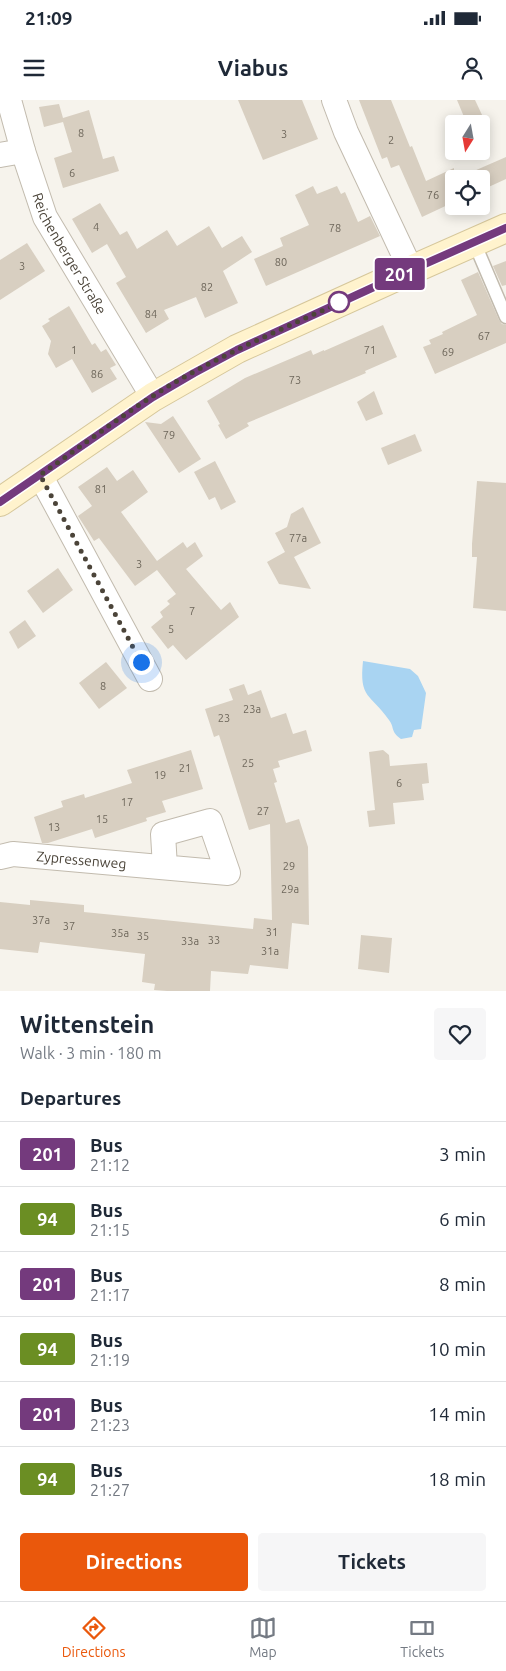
<!DOCTYPE html>
<html lang="en">
<head>
<meta charset="utf-8">
<style>
	body { margin:0; font-family:Ubuntu,sans-serif; background:#f6f6f7; color:#1f2937; height:100vh; display:flex; flex-direction:column; font-size:19px; white-space:nowrap }
	* { box-sizing:border-box; margin:0 }
	p { font-size:16px; color:#747a83 }
	.icon { flex:none; width:28px; height:28px; fill:none; stroke:currentColor; stroke-width:2; stroke-linecap:round; stroke-linejoin:round }
	.map { position:relative; height:891px; overflow:hidden }
	.side { display:flex; flex-direction:column; background:#fff; flex:1 }
	.side>* { flex:none }
	.badge { padding:0 10px; border-radius:4px; font-size:18px; line-height:32px }
	.needle { width:32px; rotate:191deg }
	.buttons { position:absolute; left:445px; top:15px; display:grid; gap:10px }
	.buttons a { display:grid; place-items:center; width:45px; height:45px; border-radius:5px; background:#fff; box-shadow:0 2px 12px #0003; font-size:25px }
	.you { position:absolute; width:25px; height:25px; margin:-12px; border:4px solid #fff; border-radius:50%; background:#1a73e8; box-shadow:0 0 0 8px #1a73e833 }
	.map>.badge { position:absolute; translate:-50% -50%; box-shadow:0 0 0 2px #fff }
	h2 { padding:0 20px; font-size:19px; line-height:45px }
	.round { display:grid; place-items:center; flex:none; width:52px; height:52px; border-radius:5px; background:#f6f6f7 }
	.head { display:flex; align-items:center; justify-content:space-between; height:85px; padding:0 20px }
	h1 { font-size:24px; font-weight:600; line-height:38px }
	.primary-button { display:flex; gap:10px; margin-top:auto; padding:10px 20px }
	.primary-button a { flex:1; height:58px; border-radius:5px; background:#ea580c; color:#fff; font-size:20px; font-weight:600; line-height:58px; text-align:center }
	.primary-button a+a { background:#f6f6f7; color:#1f2937 }
	ul { padding:0; list-style:none }
	li { display:flex; align-items:center; gap:15px; height:65px; padding:0 20px; border-top:1px solid #e0e1e3 }
	li div { flex:1 }
	li b { display:block; font-size:19px }
	li em { font-style:normal }
	li .badge { min-width:55px; font-weight:700; text-align:center }
	.status { display:flex; justify-content:space-between; align-items:center; height:35px; padding:0 25px; background:#fff; direction:ltr }
	.status svg { height:14px; fill:currentColor }
	header { display:flex; justify-content:space-between; align-items:center; height:65px; padding:0 20px; background:#fff; font-size:22px; font-weight:600 }
	.tabs { display:flex; justify-content:space-around; align-items:center; height:70px; border-top:1px solid #e0e1e3; background:#fff; font-size:14px; color:#747a83 }
	.tabs a { display:grid; justify-items:center; gap:2px }
	.tabs .current { color:#ea580c }
	.map>svg:first-child { display:block }
</style>
</head>
<body>
<div class="status"><b>21:09</b><svg viewBox="0 0 49 12"><path d="M0 12V9h3v3zM5 12V6h3v6zM10 12V3h3v9zM15 12V0h3v12zM26 1h20v11H26zM47 4h2v5h-2z"/></svg></div>
<header><svg class="icon" aria-label="menu" viewBox="0 0 24 24"><path d="M4 6h16M4 12h16M4 18h16"/></svg>Viabus<svg class="icon" aria-label="person" viewBox="0 0 24 24"><circle cx="12" cy="8" r="4"/><path d="M4 21q1-7 8-7t8 7"/></svg></header>
<div class="map">
<svg width="506" height="891" viewBox="0 0 506 891">
	<rect width="100%" height="100%" fill="#f6f3ec"/>
	<!-- water -->
	<path fill="#a9d4f2" d="M 363,561 L 410,569 L 418,576 L 426,593 L 421,629 L 414,630 L 412,637 L 401,639 C 390,631 395,628 389,620 C 370,593 359,599 363,561 Z"/>
	<!-- building -->
	<g fill="#d8cfc1">
		<polygon points="238,0 302,0 318,39 263,60"/>
		<polygon points="359,0 391,0 410,47 412,46 426,81 454,68 454,102 422,117 399,65 391,68 387,57 382,59"/>
		<polygon points="457,0 475,0 483,17 467,24"/>
		<polygon points="59,4 63,18 89,10 103,59 114,56 119,71 63,88 54,58 72,52 63,22 44,27 39,7"/>
		<polygon points="506,57 506,79 482,90 481,79 478,79 474,71"/>
		<polygon points="313,86 317,94 337,86 341,94 345,92 358,122 370,116 380,136 266,186 254,159 283,146 280,138 309,125 295,95"/>
		<polygon points="100,103 120,135 127,131 137,149 167,130 177,146 209,126 222,148 242,136 252,152 223,171 238,203 205,218 196,197 164,210 169,219 146,233 116,183 126,177 107,144 92,153 72,119"/>
		<polygon points="27,143 45,171 0,200 0,160"/>
		<polygon points="506,161 506,185 502,186 493,166"/>
		<polygon points="478,172 499,220 502,224 506,225 506,243 435,274 423,247 431,244 429,240 443,234 442,232 477,215 461,180"/>
		<polygon points="69,206 92,245 95,243 101,252 106,249 116,265 110,268 117,279 92,293 72,259 56,268 48,254 51,241 42,226 50,221 48,219"/>
		<polygon points="383,225 397,257 365,271 366,273 247,323 249,326 226,339 218,325 220,324 207,301 245,278 311,250 313,255 324,250 324,251"/>
		<polygon points="374,291 383,314 366,321 357,302"/>
		<polygon points="173,316 201,359 179,373 145,322 161,324"/>
		<polygon points="415,334 422,351 388,365 381,348"/>
		<polygon points="215,361 236,402 221,410 215,397 209,400 194,372"/>
		<polygon points="107,367 117,381 133,370 148,392 121,412 157,461 183,442 187,448 195,442 203,456 186,469 221,510 230,502 239,517 186,560 173,545 168,549 151,527 163,517 160,512 170,504 167,501 176,494 157,470 135,486 99,438 94,441 78,416 92,406 78,387"/>
		<polygon points="477,381 506,383 506,511 473,508 477,457 472,457 472,444"/>
		<polygon points="303,407 321,443 294,457 311,489 279,484 267,462 285,452 275,433 287,427 291,414"/>
		<polygon points="58,468 73,490 43,513 27,491"/>
		<polygon points="25,520 36,536 18,549 9,532"/>
		<polygon points="106,562 127,588 99,609 79,583"/>
		<polygon points="244,584 248,595 261,590 271,618 286,613 293,634 306,630 312,651 278,661 280,667 273,669 277,682 274,683 286,723 299,719 308,747 309,825 292,823 288,869 250,865 248,874 211,871 210,891 167,891 154,890 155,884 142,882 145,854 40,842 38,853 0,849 0,802 30,805 30,800 84,805 84,812 253,829 254,818 272,820 270,724 249,730 219,635 214,637 205,609 233,600 229,589"/>
		<polygon points="191,650 203,689 162,701 166,712 146,718 147,721 95,738 92,729 48,743 42,743 34,717 63,707 61,701 84,694 85,698 132,683 127,670"/>
		<polygon points="383,650 389,655 390,666 427,663 429,683 422,684 424,700 393,703 395,724 369,727 367,711 375,710 369,652"/>
		<polygon points="361,835 392,838 389,873 358,869"/>
	</g>
	<g fill="none" stroke-linecap="round" stroke-linejoin="round">
		<!-- lane casing -->
		<g stroke="#c2bbae" stroke-width="15">
			<polyline id="lane" points="474,142 506,217"/>
		</g>
		<!-- street casing -->
		<g stroke="#c2bbae" stroke-width="26">
			<g id="street">
				<path id="s1" d="M 9,0 L 23,51 L 45,117 L 153,297"/>
				<polyline points="334,0 346,32 411,170"/>
				<polyline points="0,55 23,51"/>
				<polyline points="40,375 150,579"/>
				<path id="s2" d="M 0,757 L 13,754 L 228,773 L 210,721 L 163,734 L 165,767"/>
			</g>
		</g>
		<!-- secondary casing -->
		<g stroke="#d6c79b" stroke-width="30">
			<polyline id="secondary" points="0,402 153,297 237,249 411,170 506,128"/>
		</g>
		<!-- lane -->
		<use href="#lane" stroke="#fff" stroke-width="12"/>
		<!-- street -->
		<use href="#street" stroke="#fff" stroke-width="24"/>
		<!-- secondary -->
		<use href="#secondary" stroke="#fff3cd" stroke-width="28"/>
	</g>
	<g fill="none" stroke-linecap="round" stroke-linejoin="round">
		<!-- line casing -->
		<g stroke="#fff" stroke-width="11">
			<polyline id="line" points="0,402 153,297 194,273 237,250 411,170 506,128"/>
		</g>
		<!-- line -->
		<use href="#line" stroke="#743a7d" stroke-width="8"/>
		<!-- walk -->
		<path stroke="#4b4439" stroke-width="5" stroke-dasharray="0 9" d="M 141,562 L 40,375 C 86,343 131,308 179,280 C 232,250 287,227 341,202 L 339,202"/>
	</g>
	<!-- markers -->
	<circle fill="#fff" stroke="#743a7d" stroke-width="2.5" cx="339" cy="202" r="10"/>
	<g text-anchor="middle" dominant-baseline="central" stroke-width="5" stroke-linejoin="round" paint-order="stroke">
		<!-- number labels -->
		<g font-size="11" fill="#6e675b">
			<text x="81" y="33">8</text>
			<text x="284" y="34">3</text>
			<text x="391" y="40">2</text>
			<text x="72" y="73">6</text>
			<text x="433" y="95">76</text>
			<text x="96" y="127">4</text>
			<text x="335" y="128">78</text>
			<text x="281" y="162">80</text>
			<text x="22" y="166">3</text>
			<text x="207" y="187">82</text>
			<text x="151" y="214">84</text>
			<text x="484" y="236">67</text>
			<text x="74" y="250">1</text>
			<text x="370" y="250">71</text>
			<text x="448" y="252">69</text>
			<text x="97" y="274">86</text>
			<text x="295" y="280">73</text>
			<text x="169" y="335">79</text>
			<text x="101" y="389">81</text>
			<text x="298" y="438">77a</text>
			<text x="139" y="464">3</text>
			<text x="192" y="511">7</text>
			<text x="171" y="529">5</text>
			<text x="103" y="586">8</text>
			<text x="252" y="609">23a</text>
			<text x="224" y="618">23</text>
			<text x="248" y="663">25</text>
			<text x="185" y="668">21</text>
			<text x="160" y="675">19</text>
			<text x="399" y="683">6</text>
			<text x="127" y="702">17</text>
			<text x="263" y="711">27</text>
			<text x="102" y="719">15</text>
			<text x="54" y="727">13</text>
			<text x="289" y="766">29</text>
			<text x="290" y="789">29a</text>
			<text x="41" y="820">37a</text>
			<text x="69" y="826">37</text>
			<text x="272" y="832">31</text>
			<text x="120" y="833">35a</text>
			<text x="143" y="836">35</text>
			<text x="214" y="840">33</text>
			<text x="190" y="841">33a</text>
			<text x="270" y="851">31a</text>
		</g>
		<!-- street labels -->
		<g font-size="14" fill="#4b4439" stroke="#fff">
			<text stroke="none"><textPath href="#s1" startOffset="166">Reichenberger Straße</textPath></text>
			<text stroke="none"><textPath href="#s2" startOffset="82">Zypressenweg</textPath></text>
		</g>
	</g>
</svg>
<div class="buttons">
<a><svg class="needle" viewBox="-14 -14 28 28"><path d="M0-13l5 13h-10z" fill="#e53935"/><path d="M0 13l5-13h-10z" fill="#747a83"/></svg></a>
<a><svg class="icon" aria-label="locate" viewBox="0 0 24 24"><circle cx="12" cy="12" r="6"/><path d="M12 2v4M12 18v4M2 12h4M18 12h4"/></svg></a>
</div>
<div class="you" style="left:141px;top:562px"></div>
<b class="badge" style="left:400px;top:174px;background:#743a7d;color:#fff">201</b>
</div>
<section class="side">
<div class="head"><div><h1>Wittenstein</h1><p>Walk · 3 min · 180 m</p></div><a class="round"><svg class="icon" aria-label="heart" viewBox="0 0 24 24"><path d="M12 20l-8-8c-3-5 5-10 8-4 3-6 11-1 8 4z"/></svg></a></div>
<h2>Departures</h2>
<ul>
<li><span class="badge" style="background:#743a7d;color:#fff">201</span><div><b>Bus</b><p>21:12</p></div><em>3 min</em></li>
<li><span class="badge" style="background:#6b8e23;color:#fff">94</span><div><b>Bus</b><p>21:15</p></div><em>6 min</em></li>
<li><span class="badge" style="background:#743a7d;color:#fff">201</span><div><b>Bus</b><p>21:17</p></div><em>8 min</em></li>
<li><span class="badge" style="background:#6b8e23;color:#fff">94</span><div><b>Bus</b><p>21:19</p></div><em>10 min</em></li>
<li><span class="badge" style="background:#743a7d;color:#fff">201</span><div><b>Bus</b><p>21:23</p></div><em>14 min</em></li>
<li><span class="badge" style="background:#6b8e23;color:#fff">94</span><div><b>Bus</b><p>21:27</p></div><em>18 min</em></li>
</ul>
<div class="primary-button"><a>Directions</a><a>Tickets</a></div>
</section>
<nav class="tabs">
<a class="current"><svg class="icon" aria-label="directions" viewBox="0 0 24 24"><path d="M12 3l9 9-9 9-9-9zM9 14v-3h6M13 9l2 2-2 2"/></svg>Directions</a>
<a><svg class="icon" aria-label="map" viewBox="0 0 24 24"><path d="M3 6l6-2 6 2 6-2v14l-6 2-6-2-6 2zM9 4v14M15 6v14"/></svg>Map</a>
<a><svg class="icon" aria-label="tickets" viewBox="0 0 24 24"><path d="M3 7h18v10H3zM15 7v10"/></svg>Tickets</a>
</nav>
</body>
</html>
